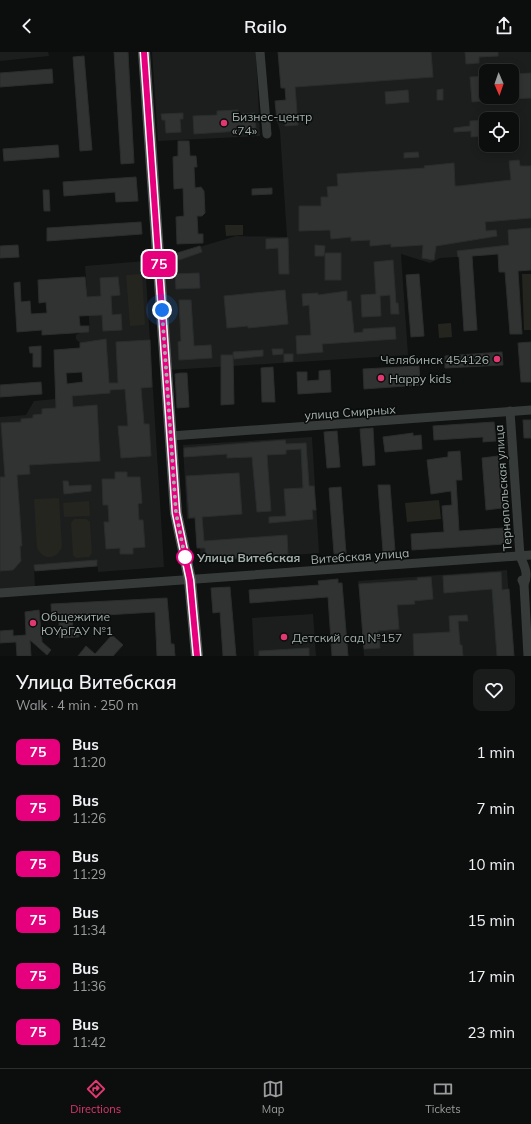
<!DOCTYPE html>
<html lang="en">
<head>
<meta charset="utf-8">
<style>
	body { margin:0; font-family:Mulish,sans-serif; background:#1a1b1b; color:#f1f3f6; height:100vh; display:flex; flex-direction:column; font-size:15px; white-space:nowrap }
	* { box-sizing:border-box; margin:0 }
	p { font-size:13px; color:#9a9c9d }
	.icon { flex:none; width:22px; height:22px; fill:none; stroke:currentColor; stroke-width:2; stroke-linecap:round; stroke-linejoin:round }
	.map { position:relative; height:604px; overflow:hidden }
	.sheet { display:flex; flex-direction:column; background:#0c0d0d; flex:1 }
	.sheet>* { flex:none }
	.badge { padding:0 8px; border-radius:6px; font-size:14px; line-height:26px }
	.needle { width:26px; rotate:178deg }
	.buttons { position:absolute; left:479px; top:12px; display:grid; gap:8px }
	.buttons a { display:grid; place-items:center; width:40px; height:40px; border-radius:8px; background:#0c0d0d; box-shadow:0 2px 10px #0003,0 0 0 1px #2c2d2e; font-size:20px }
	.you { position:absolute; width:20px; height:20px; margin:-10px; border:3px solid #fff; border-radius:50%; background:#1a73e8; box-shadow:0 0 0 6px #1a73e833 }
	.map>.badge { position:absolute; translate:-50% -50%; box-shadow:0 0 0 2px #fff }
	.round { display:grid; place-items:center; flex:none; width:42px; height:42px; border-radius:8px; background:#1a1b1b }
	.summary { display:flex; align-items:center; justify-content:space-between; height:68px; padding:0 16px }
	h1 { font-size:19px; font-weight:600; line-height:30px }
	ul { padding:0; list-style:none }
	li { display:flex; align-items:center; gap:12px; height:56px; padding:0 16px }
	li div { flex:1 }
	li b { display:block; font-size:15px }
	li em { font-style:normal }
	li .badge { min-width:44px; font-weight:700; text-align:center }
	header { display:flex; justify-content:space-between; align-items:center; height:52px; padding:0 16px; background:#0c0d0d; font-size:18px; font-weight:600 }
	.tabs { display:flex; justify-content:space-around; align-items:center; height:56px; border-top:1px solid #2c2d2e; background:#0c0d0d; font-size:11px; color:#9a9c9d }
	.tabs a { display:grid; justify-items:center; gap:2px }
	.tabs .current { color:#e13871 }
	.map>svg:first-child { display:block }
</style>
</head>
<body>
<header><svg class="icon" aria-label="back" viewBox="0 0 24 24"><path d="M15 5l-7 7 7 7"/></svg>Railo<svg class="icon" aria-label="share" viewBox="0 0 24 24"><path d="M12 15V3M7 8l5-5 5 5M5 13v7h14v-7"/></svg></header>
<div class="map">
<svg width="531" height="604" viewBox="0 0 531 604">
	<rect width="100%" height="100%" fill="#101111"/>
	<!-- built -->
	<g fill="#1c1e1e" fill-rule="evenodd">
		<polygon points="0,0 48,0 49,4 0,9"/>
		<polygon points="152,0 256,0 260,84 158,89"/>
		<path d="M 278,0 L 531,0 L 531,198 L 494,201 L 494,203 L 440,206 L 430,211 L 401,202 L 408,303 L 169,318 L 163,206 L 236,184 L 287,185 L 280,79 L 277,69 L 275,49 L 286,48 L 285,36 L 281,36 ZM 486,19 L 512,19 L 512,45 L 486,45 ZM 486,67 L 512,67 L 512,93 L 486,93 Z"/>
		<polygon points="145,209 164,515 98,520 97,508 34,513 35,536 0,538 0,365 26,363 34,349 55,347 57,338 83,336 80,291 76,287 76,283 80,281 90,280 85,214"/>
		<polygon points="312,385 319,501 201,510 198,467 187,467 183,393"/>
		<polygon points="507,518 513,604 364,604 358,529"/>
		<polygon points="313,562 316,604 254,604 252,566"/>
	</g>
	<!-- green -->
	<g fill="#25251f">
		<polygon points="225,173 243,173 243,183 226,184"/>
		<polygon points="142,222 145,273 130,274 126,223"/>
		<polygon points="522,222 531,222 531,278 524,278"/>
		<polygon points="451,271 452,285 439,286 438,272"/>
		<path d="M 59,446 L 62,495 C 56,508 44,509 37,496 L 34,447 Z"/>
		<polygon points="439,448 441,467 407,470 405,451"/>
		<polygon points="89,449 90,464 64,465 63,451"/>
		<polygon points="74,467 86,467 90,470 92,501 89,505 76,506 73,503 71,471"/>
	</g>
	<!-- building -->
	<g fill="#303332" stroke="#2a2d2d" fill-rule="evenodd">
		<polygon points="114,0 128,0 134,111 121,112"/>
		<polygon points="278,0 431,0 433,25 295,35 298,73 285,74 285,68 277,69 275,49 286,48 285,36 281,36"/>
		<polygon points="465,0 498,0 498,4 479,5 479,11 466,12"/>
		<polygon points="84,4 92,98 80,99 73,5"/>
		<polygon points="52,17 53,31 0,35 0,21"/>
		<polygon points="531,21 531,46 512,47 512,22"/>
		<polygon points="486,24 486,49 472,50 470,25"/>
		<polygon points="443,37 443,48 437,48 437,38"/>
		<polygon points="408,38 409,50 386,52 385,40"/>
		<polygon points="238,58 238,62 255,61 256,78 194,82 193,64 217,63 217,59"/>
		<polygon points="183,61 183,67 180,67 181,80 166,81 165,68 162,68 161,62"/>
		<polygon points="486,68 486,84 471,85 471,79 454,80 454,76 470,74 470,69"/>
		<polygon points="178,89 189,89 190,104 196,104 197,115 194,115 195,136 201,135 204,139 205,161 202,164 197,164 198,182 203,182 203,191 177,192 176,165 184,164 183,136 174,137 173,105 178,104"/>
		<polygon points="58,93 59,105 4,109 3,97"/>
		<polygon points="418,100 419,105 404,106 404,101"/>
		<polygon points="519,108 520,114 531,114 531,166 485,170 486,179 496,178 497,184 436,194 434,208 422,206 423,193 391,195 391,192 370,194 370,188 351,189 351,185 331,187 330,178 299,179 299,154 321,154 321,145 328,145 327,135 338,134 337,122 425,116 424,114 454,111 455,134 459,134 511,128 509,109"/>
		<polygon points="136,125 138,149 116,150 115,140 64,144 63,130"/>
		<polygon points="272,136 272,142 252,143 252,137"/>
		<polygon points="43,138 49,138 50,159 44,159"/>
		<polygon points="141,170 142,182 47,189 47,176"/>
		<polygon points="531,176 531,218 518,219 522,282 510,282 505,220 499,220 498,202 472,204 477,278 464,279 459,205 458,205 457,199 509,193 508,178"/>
		<polygon points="288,186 289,222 279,222 278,196 266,197 266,187"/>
		<polygon points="18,193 19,205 0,206 0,194"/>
		<polygon points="315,193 325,194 324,204 315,204"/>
		<polygon points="200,194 202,200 179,208 177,201"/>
		<rect x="325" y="201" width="16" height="27"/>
		<polygon points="393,208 396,251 398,251 399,262 391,262 390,243 380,244 381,264 362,265 361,243 376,242 374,210"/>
		<polygon points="199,221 200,236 176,237 175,222"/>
		<polygon points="419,222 424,284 411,285 406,223"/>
		<polygon points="85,225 87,245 101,244 100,226 118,225 120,243 111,244 112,263 121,262 122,278 103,279 102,263 79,264 80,274 89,274 89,280 42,283 42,278 17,280 14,231 20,230 21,250 30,249 31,262 47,261 46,250 39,251 38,228"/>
		<polygon points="285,238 288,272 248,276 248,274 227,276 224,244"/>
		<polygon points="347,239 347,249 351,249 354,281 363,280 363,277 395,275 396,287 322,292 323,300 297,302 296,284 311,283 309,253 303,254 302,242 318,241 318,243"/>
		<polygon points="179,248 191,248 194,294 211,293 212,306 179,308 178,290 181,289"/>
		<path d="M 106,287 L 109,331 L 118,331 L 116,290 L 150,288 L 152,335 L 141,336 L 144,372 L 149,372 L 151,404 L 121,406 L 118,374 L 128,374 L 125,337 L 110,338 L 110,341 L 72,344 L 73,355 L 97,353 L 100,409 L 29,413 L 30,422 L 17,423 L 22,494 L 20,494 L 21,509 L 13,518 L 0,519 L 0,425 L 5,425 L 1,371 L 21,370 L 21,367 L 33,366 L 33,363 L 42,362 L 42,357 L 56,356 L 54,298 L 80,296 L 80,291 ZM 82,320 L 83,330 L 67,332 L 66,321 Z"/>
		<polygon points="531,290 531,330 521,330 518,291"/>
		<polygon points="41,294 41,315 33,315 33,301 30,301 29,295"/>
		<polygon points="272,297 283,297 283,302 273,303"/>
		<polygon points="263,298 263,304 234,307 233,300"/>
		<polygon points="502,300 503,313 445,316 445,304"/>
		<polygon points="284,302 293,302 293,309 284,310"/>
		<polygon points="221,303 233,303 234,352 221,353"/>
		<polygon points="419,314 420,333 364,337 363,317"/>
		<polygon points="273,315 275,350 262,350 261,316"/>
		<polygon points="330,318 331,340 298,342 297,320 307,320 307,329 319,328 319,319"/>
		<polygon points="180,321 187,321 189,355 177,356 175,322"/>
		<polygon points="41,330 42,342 0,345 0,333"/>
		<polygon points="523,368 531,368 531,386 524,386"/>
		<polygon points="494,370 496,389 483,390 483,385 434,388 433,374"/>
		<polygon points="373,376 375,413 363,414 360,377"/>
		<polygon points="337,379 340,415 327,416 324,380"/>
		<polygon points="413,381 413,384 421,383 422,397 385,400 383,385"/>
		<polygon points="285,388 286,392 306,391 309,434 314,434 316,458 312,458 313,467 269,471 269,465 286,464 284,437 303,436 301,397 286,398 286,402 267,403 271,459 257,460 252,405 227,406 227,402 184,405 184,396"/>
		<polygon points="460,399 462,428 456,428 459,479 504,476 505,492 412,498 411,482 444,480 442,454 452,453 451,439 431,442 427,408 448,405 448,400"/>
		<polygon points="498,404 502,456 486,458 482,406"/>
		<polygon points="115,420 127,420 127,425 140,425 142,451 138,452 139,468 143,468 145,495 133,496 133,502 120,502 120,496 106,497 104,470 109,470 108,453 103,453 102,427 115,427"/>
		<polygon points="239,421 242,462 202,465 204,489 287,483 288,502 206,508 205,496 197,496 195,465 189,466 186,424"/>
		<polygon points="63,429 68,429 69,434 91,433 91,439 64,442"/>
		<polygon points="378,433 390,433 395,499 383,500"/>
		<polygon points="341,435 346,501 334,502 329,436"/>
		<polygon points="97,508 97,514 35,519 34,513"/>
		<polygon points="501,520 502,538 509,537 514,604 497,604 492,537 444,541 443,524"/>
		<polygon points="431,525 433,547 414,549 415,552 397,553 399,577 378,579 380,596 364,597 359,532 418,528 417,526"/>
		<polygon points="338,527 338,531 342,531 348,604 332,604 328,545 250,551 249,538 319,533 318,529"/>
		<polygon points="230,535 236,604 223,604 220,560 213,561 211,536"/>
		<polygon points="167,546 171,592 174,592 175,604 157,604 155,560 72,565 73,578 79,577 79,585 60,586 59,569 52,569 51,552"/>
		<polygon points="39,558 42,590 51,598 47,603 30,588 31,604 17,604 16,590 0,591 0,579 13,578 13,584 26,583 25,560"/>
		<polygon points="467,563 468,569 458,569 460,593 462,593 463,604 414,604 413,582 450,580 449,564"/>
		<polygon points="112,583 123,593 113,604 78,604 86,594 95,602"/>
		<polygon points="309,596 309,604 259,604 259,599"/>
	</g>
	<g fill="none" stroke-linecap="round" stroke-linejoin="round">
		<!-- minor -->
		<g stroke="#363b3a" stroke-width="9">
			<polyline points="260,0 267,82"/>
			<path d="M 510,359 L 520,504 C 524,513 529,522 524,532"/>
			<polyline points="171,384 531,358"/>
			<polyline points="522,528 524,532 528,604"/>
			<polyline points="0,541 531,503"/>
		</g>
		<!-- major -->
		<polyline stroke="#4e5553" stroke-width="12" points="144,0 176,461 190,528 197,604"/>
	</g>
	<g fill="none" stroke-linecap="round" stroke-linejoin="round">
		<!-- line casing -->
		<g stroke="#fff" stroke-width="9">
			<polyline id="line" points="144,0 176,461 190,528 197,604"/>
		</g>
		<!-- line -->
		<use href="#line" stroke="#e6007e" stroke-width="6"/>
		<!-- walk -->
		<polyline stroke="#a2b1ac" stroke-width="4" stroke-dasharray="0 7.2" points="162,258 176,461 185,505"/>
	</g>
	<!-- markers -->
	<g fill="#e13871" stroke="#0b0c0c" stroke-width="1.5">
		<circle cx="224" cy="71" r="4"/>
		<circle cx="497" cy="307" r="4"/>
		<circle cx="381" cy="326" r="4"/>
		<circle cx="33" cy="571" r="4"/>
		<circle cx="284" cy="585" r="4"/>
	</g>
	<circle fill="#fff" stroke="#e6007e" stroke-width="2" cx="185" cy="505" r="8"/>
	<g text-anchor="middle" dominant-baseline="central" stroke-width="3" stroke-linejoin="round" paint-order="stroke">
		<!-- poi labels -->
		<g font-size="12" fill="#a2b1ac" stroke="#0b0c0c" text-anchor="start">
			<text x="232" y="64">Бизнес-центр<tspan x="232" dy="14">«74»</tspan></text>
			<text x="489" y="307" text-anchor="end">Челябинск 454126</text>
			<text x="389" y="326">Happy kids</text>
			<text x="41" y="564">Общежитие<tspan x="41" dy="14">ЮУрГАУ №1</tspan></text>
			<text x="292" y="585">Детский сад №157</text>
		</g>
		<!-- street labels -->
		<g font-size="12" fill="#a2b1ac" stroke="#0b0c0c">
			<text transform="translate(350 360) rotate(-4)">улица Смирных</text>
			<text transform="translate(503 436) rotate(-94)">Тернопольская улица</text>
			<text transform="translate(360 504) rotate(-4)">Витебская улица</text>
		</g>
		<!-- stop labels -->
		<g font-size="12" font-weight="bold" fill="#a2b1ac" stroke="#0b0c0c" text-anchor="start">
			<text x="197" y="505">Улица Витебская</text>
		</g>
	</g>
</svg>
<div class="buttons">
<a><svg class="needle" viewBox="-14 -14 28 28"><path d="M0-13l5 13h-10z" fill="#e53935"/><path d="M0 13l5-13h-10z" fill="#9a9c9d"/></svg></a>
<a><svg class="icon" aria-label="locate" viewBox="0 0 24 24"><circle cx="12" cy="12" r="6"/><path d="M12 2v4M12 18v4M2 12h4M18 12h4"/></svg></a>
</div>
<div class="you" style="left:162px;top:258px"></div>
<b class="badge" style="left:159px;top:212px;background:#e6007e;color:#fff">75</b>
</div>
<section class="sheet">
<div class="summary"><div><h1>Улица Витебская</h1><p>Walk · 4 min · 250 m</p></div><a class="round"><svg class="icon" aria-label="heart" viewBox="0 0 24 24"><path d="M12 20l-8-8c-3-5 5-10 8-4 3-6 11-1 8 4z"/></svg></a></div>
<ul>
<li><span class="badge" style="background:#e6007e;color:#fff">75</span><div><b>Bus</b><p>11:20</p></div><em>1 min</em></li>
<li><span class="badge" style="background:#e6007e;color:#fff">75</span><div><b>Bus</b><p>11:26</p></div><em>7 min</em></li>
<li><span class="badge" style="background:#e6007e;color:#fff">75</span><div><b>Bus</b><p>11:29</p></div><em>10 min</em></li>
<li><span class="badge" style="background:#e6007e;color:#fff">75</span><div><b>Bus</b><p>11:34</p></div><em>15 min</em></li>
<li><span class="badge" style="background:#e6007e;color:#fff">75</span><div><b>Bus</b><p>11:36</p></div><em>17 min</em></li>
<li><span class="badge" style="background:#e6007e;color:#fff">75</span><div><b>Bus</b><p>11:42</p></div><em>23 min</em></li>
</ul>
</section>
<nav class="tabs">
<a class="current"><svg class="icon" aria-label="directions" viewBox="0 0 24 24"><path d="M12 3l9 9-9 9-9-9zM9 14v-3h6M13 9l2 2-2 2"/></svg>Directions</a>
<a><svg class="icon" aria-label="map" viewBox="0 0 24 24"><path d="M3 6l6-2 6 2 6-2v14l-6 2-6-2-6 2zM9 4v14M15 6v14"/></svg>Map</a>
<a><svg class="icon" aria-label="tickets" viewBox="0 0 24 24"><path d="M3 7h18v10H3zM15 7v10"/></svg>Tickets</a>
</nav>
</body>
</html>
